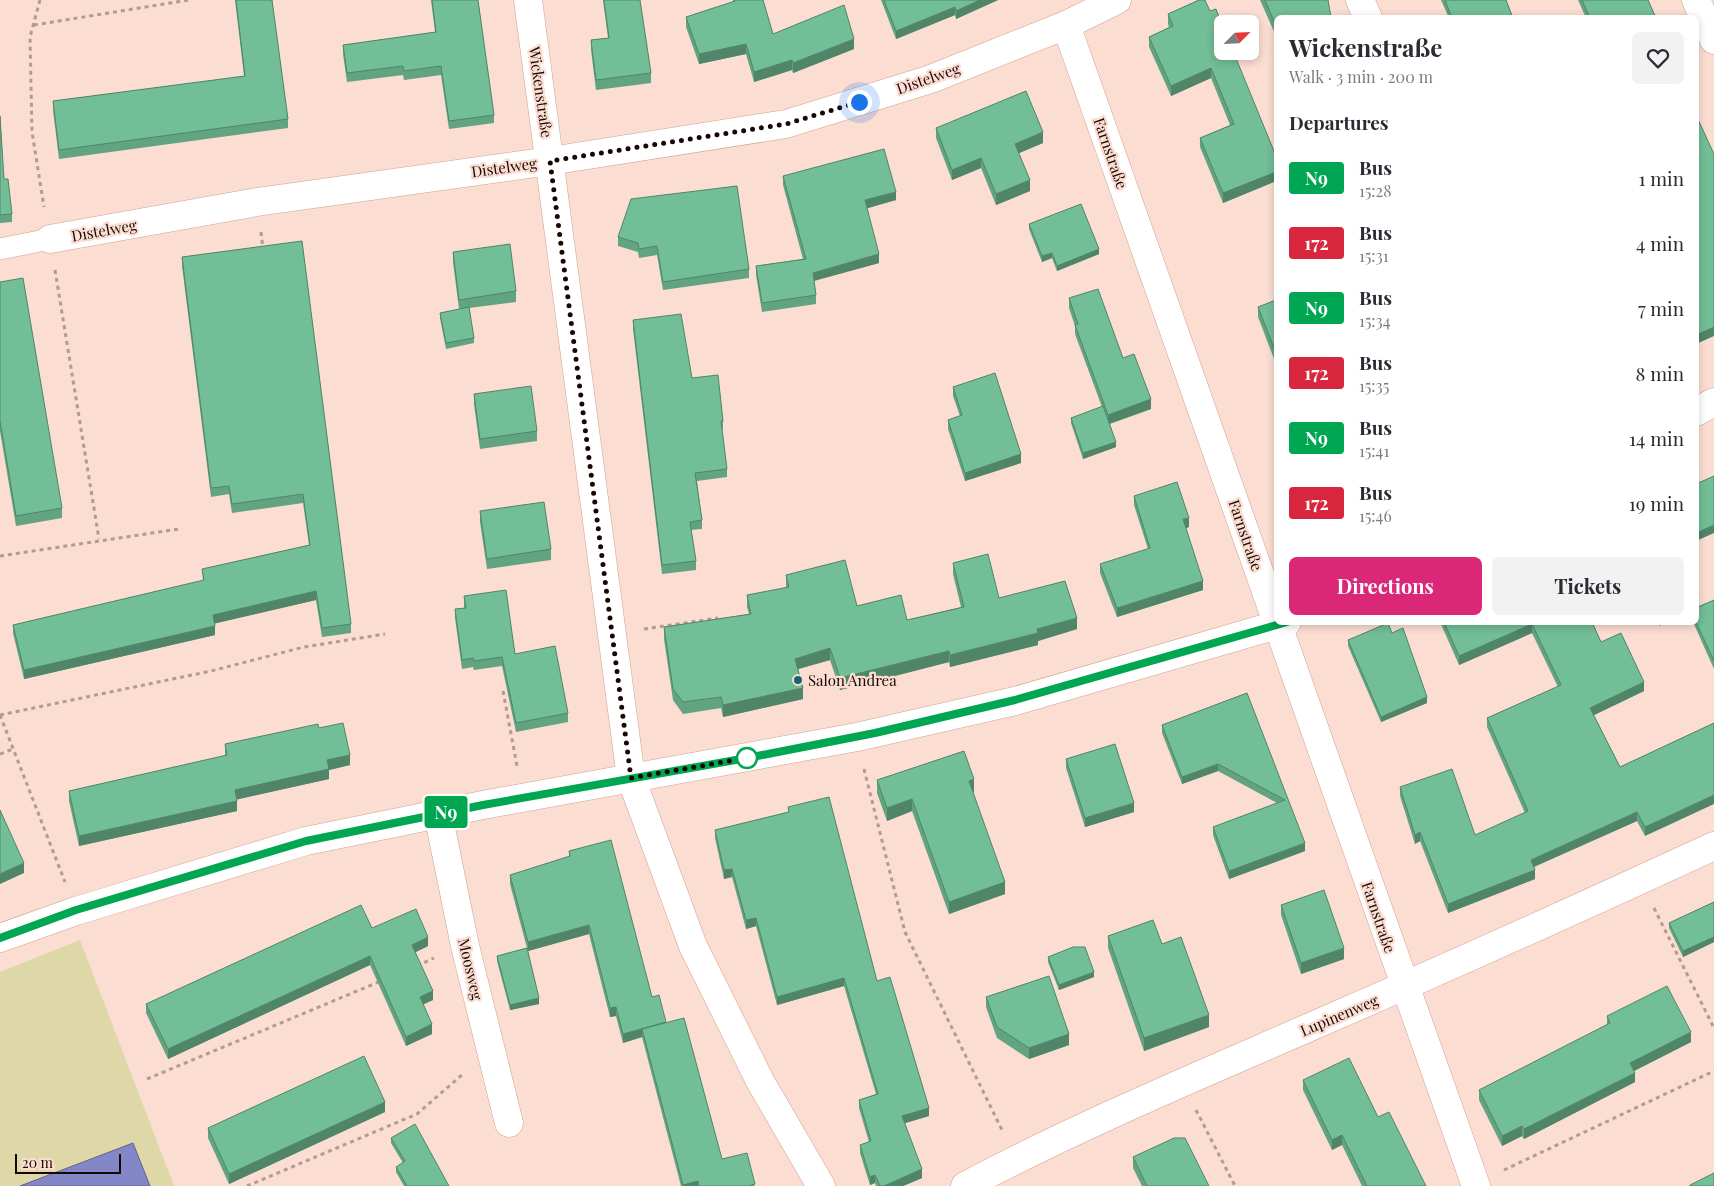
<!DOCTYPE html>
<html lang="en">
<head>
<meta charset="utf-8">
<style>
	body { margin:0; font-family:"Playfair Display",serif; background:#f2f2f3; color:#2b2b33; height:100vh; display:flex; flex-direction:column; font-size:19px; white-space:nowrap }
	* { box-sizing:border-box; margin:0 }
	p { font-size:16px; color:#7c7c81 }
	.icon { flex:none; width:28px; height:28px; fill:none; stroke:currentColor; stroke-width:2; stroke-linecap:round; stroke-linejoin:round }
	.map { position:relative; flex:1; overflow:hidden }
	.drawer { position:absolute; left:1274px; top:15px; width:425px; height:610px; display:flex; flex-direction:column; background:#fff; border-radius:8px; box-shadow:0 2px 8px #0003 }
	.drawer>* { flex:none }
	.badge { padding:0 10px; border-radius:4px; font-size:18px; line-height:32px }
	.needle { width:32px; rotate:66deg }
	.controls { position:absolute; left:1214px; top:15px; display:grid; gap:10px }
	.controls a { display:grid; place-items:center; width:45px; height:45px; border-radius:8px; background:#fff; box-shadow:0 2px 8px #0003; font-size:25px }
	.scale { position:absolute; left:15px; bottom:12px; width:106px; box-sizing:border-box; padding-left:5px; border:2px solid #180804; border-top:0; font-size:14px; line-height:18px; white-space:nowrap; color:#180804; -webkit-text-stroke:4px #fbddd2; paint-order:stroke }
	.you { position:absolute; width:25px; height:25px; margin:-12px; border:4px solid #fff; border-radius:50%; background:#1a73e8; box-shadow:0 0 0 8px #1a73e833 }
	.map>.badge { position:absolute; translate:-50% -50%; box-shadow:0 0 0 2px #fff }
	h2 { padding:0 15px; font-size:19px; line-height:45px }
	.round { display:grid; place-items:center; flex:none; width:52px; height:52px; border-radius:8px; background:#f2f2f3 }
	.summary { display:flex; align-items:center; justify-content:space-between; height:85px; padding:0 15px }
	h1 { font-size:24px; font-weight:700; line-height:38px }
	.button { display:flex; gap:10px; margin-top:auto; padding:10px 15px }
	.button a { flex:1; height:58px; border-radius:8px; background:#db2777; color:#fff; font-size:20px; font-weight:700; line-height:58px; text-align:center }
	.button a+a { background:#f2f2f3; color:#2b2b33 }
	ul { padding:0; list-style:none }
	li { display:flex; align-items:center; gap:15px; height:65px; padding:0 15px }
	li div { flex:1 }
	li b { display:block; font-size:19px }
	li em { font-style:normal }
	li .badge { min-width:55px; font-weight:700; text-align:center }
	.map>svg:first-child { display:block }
</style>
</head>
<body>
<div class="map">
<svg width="1714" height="1186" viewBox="0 0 1714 1186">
	<rect width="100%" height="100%" fill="#fbddd2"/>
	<!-- green -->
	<polygon fill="#ded7a8" points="80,940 174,1186 0,1186 0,972"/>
	<!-- water -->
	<polygon fill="#8387c8" stroke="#63618d" points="133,1143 150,1186 20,1186"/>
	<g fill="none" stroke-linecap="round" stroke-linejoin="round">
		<!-- service casing -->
		<g stroke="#d0a191" stroke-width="22">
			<polyline id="service" points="0,249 50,239"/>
		</g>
		<!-- minor casing -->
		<g stroke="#d0a191" stroke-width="29">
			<g id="minor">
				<polyline points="528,0 631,778 693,946 760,1081 821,1186"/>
				<polyline points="1360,0 1368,18"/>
				<polyline points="1066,25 1476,1186"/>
				<polyline points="50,239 257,202 550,161 786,124 931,79 1066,25 1117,0"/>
				<polyline points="1696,412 1714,402"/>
				<polyline points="438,814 465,946 509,1123"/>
				<polyline points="0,938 76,911 306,841 483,805 857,737 1015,701 1287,622"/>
				<path d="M 965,1186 C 1084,1123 1210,1071 1333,1017 C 1461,962 1588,904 1714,846"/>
			</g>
		</g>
		<!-- tertiary casing -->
		<g stroke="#d0a191" stroke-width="29">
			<polyline id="tertiary" points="1696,0 1714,40"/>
		</g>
		<!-- path -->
		<g stroke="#b49a91" stroke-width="3" stroke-dasharray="4 4" stroke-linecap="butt">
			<polyline points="40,0 30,37 32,132 44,207"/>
			<polyline points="34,25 189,0"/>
			<polyline points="261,232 263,249"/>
			<polyline points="55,270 99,539"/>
			<polyline points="0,556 179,529"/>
			<polyline points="644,629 718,618"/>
			<polyline points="503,691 517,766"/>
			<polyline points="0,715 211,671 304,647 385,634"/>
			<polyline points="0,715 65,882"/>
			<polyline points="0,754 13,749"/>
			<polyline points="864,769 905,932 1002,1130"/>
			<polyline points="1654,908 1714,1028"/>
			<polyline points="417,966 434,958"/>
			<polyline points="147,1079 381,981"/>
			<polyline points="1196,1110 1235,1186"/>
			<polyline points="1504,1170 1714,1071"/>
			<polyline points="247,1186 417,1114 463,1074"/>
		</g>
		<!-- service -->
		<use href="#service" stroke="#fff" stroke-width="21"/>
		<!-- minor -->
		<use href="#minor" stroke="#fff" stroke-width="28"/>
		<!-- tertiary -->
		<use href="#tertiary" stroke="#fff" stroke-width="28"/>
	</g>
	<!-- wall -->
	<g fill="#62a381">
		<polygon points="235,0 272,0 288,119 288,128 59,159 53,110 53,101 244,76"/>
		<polygon points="431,0 478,0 494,115 494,123 449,129 441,75 404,80 403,75 347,82 343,54 343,45 435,32"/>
		<polygon points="603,0 640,0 651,73 651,83 596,90 591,50 591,40 608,38"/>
		<polygon points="733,0 763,0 773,34 854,49 793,73 792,70 754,82 746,54 699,64 686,27 686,17 733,2"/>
		<polygon points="881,0 998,0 956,19 955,15 896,39"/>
		<polygon points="1199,0 1276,156 1276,181 1223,203 1200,147 1200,138 1230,125 1211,78 1171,96 1149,47 1149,37 1169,27 1168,24 1168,14"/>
		<polygon points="1260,0 1328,0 1331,18 1276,18 1276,36"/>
		<polygon points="1441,0 1506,0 1513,18 1449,18"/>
		<polygon points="1578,0 1648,0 1656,18 1586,18"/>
		<polygon points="0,116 4,179 12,214 12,222 0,223"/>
		<polygon points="936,128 1043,143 1018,153 1030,191 996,205 981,168 952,180 936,138"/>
		<polygon points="783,176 896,200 867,208 879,263 814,281 816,295 816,304 762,312 756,275 756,266 803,259 783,185"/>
		<polygon points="1029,224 1099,254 1057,271 1052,258 1042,262 1029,229"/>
		<polygon points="618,237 749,269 749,278 663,290 657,255 639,258 638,252 618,246"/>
		<polygon points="302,241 351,624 351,633 322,637 316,600 214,623 215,635 24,679 13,633 13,625 203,581 202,569 309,545 303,503 232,513 229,494 211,497 182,266 182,257"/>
		<polygon points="453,252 516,291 516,302 469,308 474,338 474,343 446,349 440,318 440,313 459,309 453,262"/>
		<polygon points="0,282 62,508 62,518 16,526 0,431"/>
		<polygon points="1069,298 1123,358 1151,409 1110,424 1116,447 1083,459 1071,423 1071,418 1102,407 1075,334 1075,326 1069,308"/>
		<polygon points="1276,300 1276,364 1258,317 1258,307"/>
		<polygon points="633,320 692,378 723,421 723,429 722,429 727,469 727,477 697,481 702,520 702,529 691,530 696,561 696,570 662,574 633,329"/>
		<polygon points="953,387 1021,463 965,481 948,429 948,420 960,416 953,396"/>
		<polygon points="474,394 537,431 537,441 480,449 474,404"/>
		<polygon points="1134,496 1189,527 1186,528 1203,590 1117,617 1100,573 1100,564 1148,549 1134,505"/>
		<polygon points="480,511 551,549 551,560 487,569 480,522"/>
		<polygon points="953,563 999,598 1077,629 1038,641 1038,645 950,667 949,662 840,690 830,660 798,669 803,699 723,717 721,708 683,714 673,700 664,639 664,627 749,614 747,607 747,595 786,588 786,575 857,606 907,620 961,607 953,574"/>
		<polygon points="464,596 568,713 568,722 516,732 502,666 474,670 473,667 462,669 455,618 455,609 464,608"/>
		<polygon points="1714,600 1714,669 1693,622 1696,622 1699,606"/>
		<polygon points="1440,622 1592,622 1601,642 1644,691 1594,715 1620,767 1714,723 1645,836 1637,821 1534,867 1535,879 1448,913 1420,841 1415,844 1400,796 1400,787 1475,835 1525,813 1487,727 1487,718 1558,687 1532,633 1459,665"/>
		<polygon points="1392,633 1427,703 1381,722 1348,646 1348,640"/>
		<polygon points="1247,693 1305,851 1229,879 1213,835 1213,827 1277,803 1218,771 1182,784 1162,733 1162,725"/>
		<polygon points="319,728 350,765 329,770 329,779 237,799 237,811 79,846 69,801 69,791 225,756 225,744"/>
		<polygon points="1066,759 1134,812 1085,827 1066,768"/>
		<polygon points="877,780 974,792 973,792 1005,894 949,914 912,811 887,821 877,793"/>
		<polygon points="788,807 877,981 929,1116 905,1123 922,1178 903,1186 876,1186 875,1183 870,1185 860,1153 860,1145 869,1142 859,1108 859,1100 876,1094 844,986 777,1005 756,926 746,929 732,877 724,879 715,838 715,830 788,812"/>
		<polygon points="569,851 666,1023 722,1159 755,1186 681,1186 642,1037 623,1043 616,1016 610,1017 589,934 528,951 539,1004 510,1010 497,961 497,956 527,948 510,884 510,875 569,857"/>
		<polygon points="1714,902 1714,942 1683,957 1669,928 1669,923"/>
		<polygon points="1281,905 1344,959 1301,974 1281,915"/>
		<polygon points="372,928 428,946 415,952 433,1000 423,1004 432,1034 406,1046 370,965 168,1059 146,1013 146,1004"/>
		<polygon points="1108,936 1162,944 1209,1027 1144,1051 1108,948"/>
		<polygon points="1048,957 1094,977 1059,990 1048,962"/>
		<polygon points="986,997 1069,1045 1029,1059 997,1038 986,1007"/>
		<polygon points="1607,1016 1691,1042 1634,1071 1635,1082 1524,1139 1522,1136 1502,1146 1479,1100 1479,1090 1607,1025"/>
		<polygon points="1303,1080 1378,1117 1426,1186 1362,1186 1342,1145 1332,1150 1303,1090"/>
		<polygon points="385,1112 229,1184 208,1138 208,1128"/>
		<polygon points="391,1138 449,1186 404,1186 396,1172 396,1167 403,1163 391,1143"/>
		<polygon points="1133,1157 1209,1186 1142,1186 1133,1168"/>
	</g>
	<!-- shaded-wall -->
	<g fill="#508569">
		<polygon points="980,0 998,0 956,19 956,11"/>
		<polygon points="955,7 955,15 896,39 896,31"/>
		<polygon points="854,39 854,49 793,73 793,63"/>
		<polygon points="746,44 746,54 699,64 699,54"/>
		<polygon points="792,60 792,70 754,82 754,72"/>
		<polygon points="1211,68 1211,78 1171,96 1171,86"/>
		<polygon points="1043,132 1043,143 1015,155 1015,144"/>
		<polygon points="981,158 981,168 952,180 952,170"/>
		<polygon points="1276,172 1276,181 1223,203 1223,193"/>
		<polygon points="1030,180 1030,191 996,205 996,194"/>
		<polygon points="896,192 896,200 865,209 865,200"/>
		<polygon points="1099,249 1099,254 1057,271 1057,266"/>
		<polygon points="1052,253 1052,258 1042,262 1042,256"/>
		<polygon points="879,254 879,263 813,281 813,273"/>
		<polygon points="1714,327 1714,336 1696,344 1696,335"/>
		<polygon points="1151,399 1151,409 1108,424 1108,415"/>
		<polygon points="1116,442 1116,447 1083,459 1083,453"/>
		<polygon points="1021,454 1021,463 965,481 965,473"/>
		<polygon points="1189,518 1189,527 1183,529 1183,519"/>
		<polygon points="1714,525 1714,533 1696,541 1696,533"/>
		<polygon points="1203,581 1203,590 1117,617 1117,608"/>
		<polygon points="316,591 316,600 213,624 213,615"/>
		<polygon points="1699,600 1699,608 1696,609 1696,601"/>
		<polygon points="1077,618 1077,629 1038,641 1038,645 950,667 950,655"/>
		<polygon points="1659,622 1666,622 1659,626"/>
		<polygon points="1532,624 1532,633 1459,665 1459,656"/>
		<polygon points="215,626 215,635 24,679 24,670"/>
		<polygon points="830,648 830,660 795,670 795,659"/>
		<polygon points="949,651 949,662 840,690 840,678"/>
		<polygon points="1644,682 1644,691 1590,717 1590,708"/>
		<polygon points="803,688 803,699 723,717 723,705"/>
		<polygon points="1427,697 1427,703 1381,722 1381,717"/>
		<polygon points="350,755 350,765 329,770 329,779 235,800 235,790 327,760"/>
		<polygon points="1218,764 1218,771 1182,784 1182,777"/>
		<polygon points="974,779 974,792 969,794 969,781"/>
		<polygon points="1714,795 1714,804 1645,836 1645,827"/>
		<polygon points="912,799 912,811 887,821 887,808"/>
		<polygon points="237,801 237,811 79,846 79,836"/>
		<polygon points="1134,803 1134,812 1085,827 1085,818"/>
		<polygon points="1637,812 1637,821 1531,868 1531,860"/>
		<polygon points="1420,832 1420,841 1415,844 1415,835"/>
		<polygon points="1305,843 1305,851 1229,879 1229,871"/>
		<polygon points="24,863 24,873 0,884 0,874"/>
		<polygon points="732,869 732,877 724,879 724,870"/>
		<polygon points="1535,870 1535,879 1448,913 1448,904"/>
		<polygon points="1005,882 1005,894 949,914 949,902"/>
		<polygon points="756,918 756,926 746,929 746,920"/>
		<polygon points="589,925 589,934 528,951 528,942"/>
		<polygon points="428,937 428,946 412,954 412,945"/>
		<polygon points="1714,937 1714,942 1683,957 1683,951"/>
		<polygon points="1344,948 1344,959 1301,974 1301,963"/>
		<polygon points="370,956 370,965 168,1059 168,1049"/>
		<polygon points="1094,972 1094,977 1059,990 1059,985"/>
		<polygon points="844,978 844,986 777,1005 777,997"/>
		<polygon points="433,991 433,1000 420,1006 420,997"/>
		<polygon points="539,998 539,1004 510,1010 510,1005"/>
		<polygon points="616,1007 616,1016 610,1017 610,1008"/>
		<polygon points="1209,1015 1209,1027 1144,1051 1144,1038"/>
		<polygon points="666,1022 642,1029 642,1037 623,1043 623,1034"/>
		<polygon points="432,1024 432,1034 406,1046 406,1037"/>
		<polygon points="1691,1032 1691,1042 1630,1073 1630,1063"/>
		<polygon points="1069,1034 1069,1045 1029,1059 1029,1048"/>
		<polygon points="1635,1073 1635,1082 1524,1139 1524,1129"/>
		<polygon points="385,1102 385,1112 229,1184 229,1174"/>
		<polygon points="929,1108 929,1116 902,1124 902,1116"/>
		<polygon points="1522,1126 1522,1136 1502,1146 1502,1136"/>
		<polygon points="1342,1135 1342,1145 1332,1150 1332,1140"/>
		<polygon points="922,1169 922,1178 903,1186 884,1186"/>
		<polygon points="875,1175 875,1183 870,1185 870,1177"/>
		<polygon points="698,1181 698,1186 683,1186 683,1185"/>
	</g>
	<!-- building -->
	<g fill="#72be96" stroke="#508569">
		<polygon points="236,0 272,0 288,119 59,150 53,101 245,76"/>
		<polygon points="432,0 478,0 494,115 449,121 441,66 404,71 403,66 347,73 343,45 436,32"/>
		<polygon points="604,0 640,0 651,73 596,80 591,40 609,38"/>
		<polygon points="734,0 763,0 773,34 844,5 854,39 793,63 792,60 754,72 746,44 699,54 686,17 735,1"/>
		<polygon points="884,0 980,0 956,11 955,7 896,31"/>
		<polygon points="1199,0 1205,0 1210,11 1216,9 1222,25 1222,51 1233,51 1276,156 1276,172 1223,193 1200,138 1234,124 1211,68 1171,86 1149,37 1173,26 1168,14"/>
		<polygon points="1265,0 1328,0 1331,17 1327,18 1276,18 1276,26"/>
		<polygon points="1445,0 1506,0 1513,18 1452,18"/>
		<polygon points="1582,0 1648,0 1656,18 1590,18"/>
		<polygon points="1026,91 1043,132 1015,144 1030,180 996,194 981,158 952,170 936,128"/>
		<polygon points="1696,115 1714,154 1714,327 1696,335"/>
		<polygon points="0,116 4,179 8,179 12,214 0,215"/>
		<polygon points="884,149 896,192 865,200 879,254 813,273 816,295 762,303 756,266 806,259 783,176"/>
		<polygon points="737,186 749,269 663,282 657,246 639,249 638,243 618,237 631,199"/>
		<polygon points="1081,204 1099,249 1057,266 1052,253 1042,256 1029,224"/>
		<polygon points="302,241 351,624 322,628 316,591 213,615 215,626 24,670 13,625 204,580 202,569 310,545 303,494 232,504 229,486 211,488 182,257"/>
		<polygon points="510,244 516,291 459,300 453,252"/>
		<polygon points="23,278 62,508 16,516 0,421 0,282"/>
		<polygon points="1098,289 1123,358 1134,354 1151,399 1108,415 1075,325 1078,324 1069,298"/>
		<polygon points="1276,300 1276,353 1258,307"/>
		<polygon points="469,307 474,338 446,343 440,313"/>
		<polygon points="681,314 692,378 718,375 723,421 721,421 727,469 695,473 702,520 690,522 696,561 662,565 633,320"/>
		<polygon points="995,373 1021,454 965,473 948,420 962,415 953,387"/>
		<polygon points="531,386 537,431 480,439 474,394"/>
		<polygon points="1103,406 1116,442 1083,453 1071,418"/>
		<polygon points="1714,476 1714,525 1696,533 1696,484"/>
		<polygon points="1177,482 1189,518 1183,519 1203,581 1117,608 1100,564 1150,548 1134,496"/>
		<polygon points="544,502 551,549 487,559 480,511"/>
		<polygon points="988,554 999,598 1065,581 1077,618 1037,629 1038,633 950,655 949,651 840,678 830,648 795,659 803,688 723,705 721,697 683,702 673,689 664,627 751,614 747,595 789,587 786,575 845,560 857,606 901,595 907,620 964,607 953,563"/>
		<polygon points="506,590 515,654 555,646 568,713 516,723 502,657 474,661 473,658 462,660 455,609 466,608 464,596"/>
		<polygon points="1696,594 1699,600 1696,601"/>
		<polygon points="1714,600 1714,661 1696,622 1696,608"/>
		<polygon points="1444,622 1592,622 1601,642 1621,633 1644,682 1590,708 1620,767 1714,723 1714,795 1645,827 1637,812 1531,860 1535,870 1448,904 1420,832 1415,835 1400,787 1452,769 1475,835 1528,811 1487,718 1561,685 1532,624 1459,656"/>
		<polygon points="1388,623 1392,633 1403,628 1427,697 1381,717 1348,640"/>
		<polygon points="1247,693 1305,843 1229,871 1213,827 1285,800 1218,764 1182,777 1162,725"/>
		<polygon points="343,723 350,755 327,760 329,769 235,790 237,801 79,836 69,791 227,755 225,744 318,724 319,728"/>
		<polygon points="1115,744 1134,803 1085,818 1066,759"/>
		<polygon points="964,751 974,779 969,781 1005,882 949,902 912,799 887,808 877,780"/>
		<polygon points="829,797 877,981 890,977 929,1108 902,1116 922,1169 884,1186 880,1186 875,1175 870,1177 860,1145 871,1141 859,1100 878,1094 844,978 777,997 756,918 746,920 732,869 724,870 715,830 789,812 788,807"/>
		<polygon points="0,810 24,863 0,874"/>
		<polygon points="611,840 652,997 659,995 666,1022 623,1034 616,1007 610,1008 589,925 528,942 510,875 570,856 569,851"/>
		<polygon points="1324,890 1344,948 1301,963 1281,905"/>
		<polygon points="1714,902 1714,937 1683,951 1669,923"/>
		<polygon points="361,905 372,928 416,909 428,937 412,945 433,991 420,997 432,1024 406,1037 370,956 168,1049 146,1004"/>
		<polygon points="1153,920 1162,944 1181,937 1209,1015 1144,1038 1108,936"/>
		<polygon points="1073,947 1085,947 1094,972 1059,985 1048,957"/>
		<polygon points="527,948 539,998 510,1005 497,956"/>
		<polygon points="1049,976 1069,1034 1029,1048 997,1027 986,997"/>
		<polygon points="1667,986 1691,1032 1630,1063 1635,1073 1524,1129 1522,1126 1502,1136 1479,1090 1610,1023 1607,1016"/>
		<polygon points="684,1018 722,1159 747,1153 755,1184 749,1186 699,1186 698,1181 683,1185 642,1029"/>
		<polygon points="364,1056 385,1102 229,1174 208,1128"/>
		<polygon points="1349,1058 1378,1117 1389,1112 1426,1186 1367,1186 1342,1135 1332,1140 1303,1080"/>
		<polygon points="415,1124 449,1186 407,1186 396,1167 405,1161 391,1138"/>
		<polygon points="1174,1138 1185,1138 1209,1186 1147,1186 1133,1157"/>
		<polygon points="1714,1173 1714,1186 1690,1186 1690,1185"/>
	</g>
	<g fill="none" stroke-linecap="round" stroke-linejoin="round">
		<!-- line casing -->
		<g stroke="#fff" stroke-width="11">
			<polyline id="line" points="0,938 76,910 306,841 483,805 747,758 875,733 1015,700 1287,622"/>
		</g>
		<!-- line -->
		<use href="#line" stroke="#00a651" stroke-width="8"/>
		<!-- walk -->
		<polyline stroke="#180804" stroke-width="5" stroke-dasharray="0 9" points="747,758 631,778 550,161 786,124 859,102"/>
	</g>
	<!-- markers -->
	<circle fill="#1d6173" stroke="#fbddd2" stroke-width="2" cx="798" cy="680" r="5"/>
	<circle fill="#fff" stroke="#00a651" stroke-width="2.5" cx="747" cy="758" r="10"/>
	<g text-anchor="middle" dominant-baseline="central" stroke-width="4.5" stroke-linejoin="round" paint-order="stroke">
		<!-- street labels -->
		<g font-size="15" fill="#180804" stroke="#fbddd2">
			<text transform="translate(928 78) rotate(-19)">Distelweg</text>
			<text transform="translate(541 92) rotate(82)">Wickenstraße</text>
			<text transform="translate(1111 153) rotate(71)">Farnstraße</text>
			<text transform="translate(504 167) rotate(-8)">Distelweg</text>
			<text transform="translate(104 230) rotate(-10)">Distelweg</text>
			<text transform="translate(1246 535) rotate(71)">Farnstraße</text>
			<text transform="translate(1379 917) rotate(71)">Farnstraße</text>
			<text transform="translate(471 969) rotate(77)">Moosweg</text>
			<text transform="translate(1339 1015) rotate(-23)">Lupinenweg</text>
		</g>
		<!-- poi labels -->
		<g font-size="15" fill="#180804" stroke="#fbddd2" text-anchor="start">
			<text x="808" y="680">Salon Andrea</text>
		</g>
	</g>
</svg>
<div class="controls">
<a><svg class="needle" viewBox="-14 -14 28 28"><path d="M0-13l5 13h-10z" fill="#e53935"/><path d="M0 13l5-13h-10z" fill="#7c7c81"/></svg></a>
</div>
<div class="scale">20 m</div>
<div class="you" style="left:859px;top:102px"></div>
<b class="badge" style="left:446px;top:812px;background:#00a651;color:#fff">N9</b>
<section class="drawer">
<div class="summary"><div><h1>Wickenstraße</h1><p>Walk · 3 min · 200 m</p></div><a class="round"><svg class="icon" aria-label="heart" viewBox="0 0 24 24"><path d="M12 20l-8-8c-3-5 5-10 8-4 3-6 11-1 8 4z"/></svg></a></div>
<h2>Departures</h2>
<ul>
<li><span class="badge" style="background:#00a651;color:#fff">N9</span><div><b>Bus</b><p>15:28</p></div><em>1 min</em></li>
<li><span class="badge" style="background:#d7263d;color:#fff">172</span><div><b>Bus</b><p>15:31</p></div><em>4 min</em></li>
<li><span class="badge" style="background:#00a651;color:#fff">N9</span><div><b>Bus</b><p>15:34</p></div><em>7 min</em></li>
<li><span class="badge" style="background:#d7263d;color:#fff">172</span><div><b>Bus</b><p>15:35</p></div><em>8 min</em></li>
<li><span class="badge" style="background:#00a651;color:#fff">N9</span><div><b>Bus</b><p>15:41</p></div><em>14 min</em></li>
<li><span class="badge" style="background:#d7263d;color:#fff">172</span><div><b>Bus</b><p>15:46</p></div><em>19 min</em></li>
</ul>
<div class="button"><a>Directions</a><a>Tickets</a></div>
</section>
</div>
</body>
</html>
